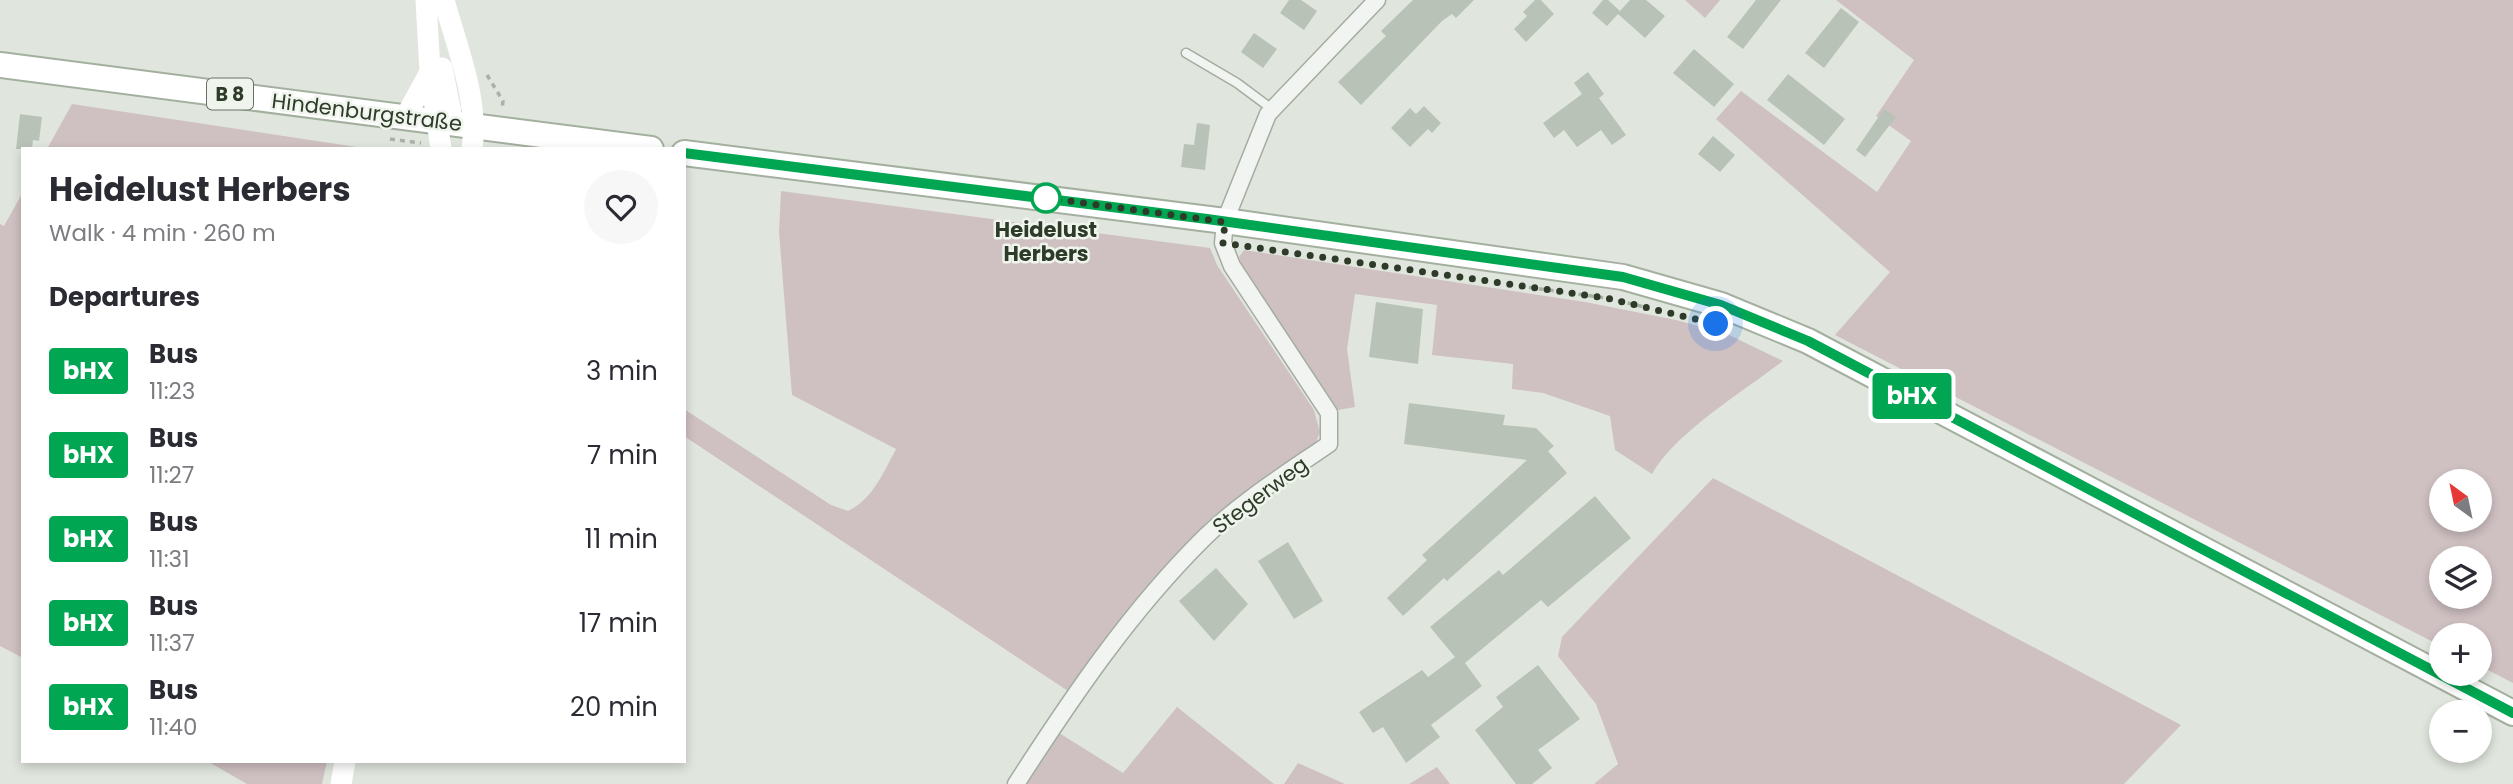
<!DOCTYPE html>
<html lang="en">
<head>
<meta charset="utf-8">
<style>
	body { margin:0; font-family:Poppins,sans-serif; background:#f7f7f7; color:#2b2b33; height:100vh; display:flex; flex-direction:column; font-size:26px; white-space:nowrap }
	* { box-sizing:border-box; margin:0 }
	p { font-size:23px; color:#7c7c81 }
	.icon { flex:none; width:38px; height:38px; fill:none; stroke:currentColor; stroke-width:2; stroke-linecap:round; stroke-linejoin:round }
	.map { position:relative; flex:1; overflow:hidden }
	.drawer { position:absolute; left:21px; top:147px; width:665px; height:616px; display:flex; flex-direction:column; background:#fff; border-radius:0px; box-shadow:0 4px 10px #0003 }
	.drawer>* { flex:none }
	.badge { padding:0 14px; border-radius:5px; font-size:24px; line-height:46px }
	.needle { width:46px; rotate:327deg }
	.buttons { position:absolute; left:2429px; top:469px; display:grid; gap:14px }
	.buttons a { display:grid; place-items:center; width:63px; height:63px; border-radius:50%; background:#fff; box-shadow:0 4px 10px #0003; font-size:35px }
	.you { position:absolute; width:35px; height:35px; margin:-18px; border:5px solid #fff; border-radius:50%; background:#1a73e8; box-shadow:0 0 0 10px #1a73e833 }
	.map>.badge { position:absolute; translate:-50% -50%; box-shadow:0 0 0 4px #fff }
	h2 { padding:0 28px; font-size:26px; line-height:63px }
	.round { display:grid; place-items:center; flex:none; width:74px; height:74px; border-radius:37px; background:#f7f7f7 }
	.summary { display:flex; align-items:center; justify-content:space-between; height:119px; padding:0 28px }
	h1 { font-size:33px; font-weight:700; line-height:52px }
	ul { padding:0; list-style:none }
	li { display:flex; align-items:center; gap:21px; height:84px; padding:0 28px }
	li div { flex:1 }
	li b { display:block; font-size:26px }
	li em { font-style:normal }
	li .badge { min-width:77px; font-weight:700; text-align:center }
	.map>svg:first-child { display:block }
</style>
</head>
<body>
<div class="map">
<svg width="2513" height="784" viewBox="0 0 2513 784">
	<rect width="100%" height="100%" fill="#e0e6de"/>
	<!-- green -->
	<g fill="#cfc0c2" fill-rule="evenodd">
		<polygon points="1685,0 1720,0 1705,18"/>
		<path d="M 1836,0 L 2513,0 L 2513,683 L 2480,666 L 2480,635 L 2441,635 L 2441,646 L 1835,335 L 1890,272 L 1716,119 L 1741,91 L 1877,192 L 1911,141 L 1876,116 L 1914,60 ZM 2441,481 L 2480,481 L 2480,520 L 2441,520 ZM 2441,558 L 2480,558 L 2480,597 L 2441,597 Z"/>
		<polygon points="72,104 370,149 47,149"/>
		<path d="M 781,191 L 1210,248 L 1217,265 L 1314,410 L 1320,432 L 1315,445 L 1208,521 L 1111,634 L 1068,691 L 684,436 L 684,409 L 831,505 L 848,511 C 873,499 883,473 896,449 L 792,395 L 779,232 Z"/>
		<polygon points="23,192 23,658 0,646 0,224 4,226"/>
		<path d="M 1244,250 L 1585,302 L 1676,320 L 1727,334 L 1783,361 C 1745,390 1674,434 1652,474 L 1615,450 L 1610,416 L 1543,393 L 1512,389 L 1513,364 L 1432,355 L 1437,305 L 1355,294 L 1347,349 L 1355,407 L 1338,410 L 1241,263 L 1239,257 Z"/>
		<polygon points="1713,478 2181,725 2124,784 1594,784 1618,764 1596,704 1558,656 1562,637"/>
		<polygon points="1177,707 1274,784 1022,784 1056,731 1123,773"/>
		<polygon points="207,761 327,761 322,784 247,784"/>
		<polygon points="1298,763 1345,784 1284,784"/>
		<polygon points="1437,767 1450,784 1409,784"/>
	</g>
	<!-- building -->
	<g fill="#b9c2b6">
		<polygon points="1289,0 1301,0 1317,11 1304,30 1280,13"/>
		<polygon points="1413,0 1474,0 1456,18 1452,14 1442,21 1361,105 1338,82 1386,36 1381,31"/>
		<polygon points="1535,0 1541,0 1554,14 1526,42 1514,29 1527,16 1523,12"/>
		<polygon points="1603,0 1608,0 1620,11 1630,0 1646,0 1665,16 1645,38 1618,14 1607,26 1592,13"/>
		<polygon points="1756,0 1781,0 1743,49 1727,37"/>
		<polygon points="1841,8 1859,22 1824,68 1805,53"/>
		<polygon points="1254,33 1277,49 1263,68 1241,52"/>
		<polygon points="1694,49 1734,84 1714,107 1673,73"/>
		<polygon points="1588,72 1604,94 1599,98 1626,135 1612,145 1601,130 1577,147 1564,130 1554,138 1543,123 1582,94 1574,83"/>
		<polygon points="1788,74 1845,119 1824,145 1767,100"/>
		<polygon points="1424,106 1441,123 1432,133 1428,129 1410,147 1391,128 1410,108 1416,114"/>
		<polygon points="1884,109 1896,117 1865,157 1856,150"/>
		<polygon points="20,114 42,117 39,141 33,140 32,149 16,149"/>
		<polygon points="1197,123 1210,125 1205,170 1181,167 1184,144 1194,145"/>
		<polygon points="1713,136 1735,155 1720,172 1698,154"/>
		<polygon points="1376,302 1423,309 1418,364 1369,357"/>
		<polygon points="1409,403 1505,415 1503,425 1536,428 1554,446 1548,451 1567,473 1447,581 1444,578 1403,616 1387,598 1427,560 1422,555 1527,460 1404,444"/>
		<polygon points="1595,496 1631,538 1548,607 1541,600 1465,663 1482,686 1431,725 1440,737 1406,763 1383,727 1373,733 1359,712 1422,670 1428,677 1455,657 1430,627 1499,570 1503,575"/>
		<polygon points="1288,542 1323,601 1294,619 1258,561"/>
		<polygon points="1216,568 1248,604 1214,641 1179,601"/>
		<polygon points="1538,665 1580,719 1538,750 1552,768 1532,784 1516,784 1475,730 1503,707 1496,697"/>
	</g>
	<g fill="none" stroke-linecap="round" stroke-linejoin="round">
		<!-- lane casing -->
		<g stroke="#a3aca0" stroke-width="11">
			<polyline id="lane" points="1186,53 1237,83 1272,109"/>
		</g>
		<!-- street casing -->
		<g stroke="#a3aca0" stroke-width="19">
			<path id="street" d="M 1016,784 C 1072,697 1131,610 1205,537 C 1242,501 1287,473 1329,444 L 1329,413 L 1232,266 L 1223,243 L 1225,221 L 1268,114 L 1377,0"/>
		</g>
		<!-- primary casing -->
		<g stroke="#a4b09f" stroke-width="28">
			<g id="primary">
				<polyline points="0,65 651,149"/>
				<polyline points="684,153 1225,221 1623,277 1721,305 1808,341 2513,713"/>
			</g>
		</g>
		<!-- path -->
		<g stroke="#abb1a8" stroke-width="3.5" stroke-dasharray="5 5" stroke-linecap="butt">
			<polyline points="487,75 503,101 502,109"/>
			<polyline points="390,139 421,143"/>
			<polyline points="1519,286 1606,298 1649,308"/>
		</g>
		<!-- lane -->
		<use href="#lane" stroke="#f1f4f0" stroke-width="8"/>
		<!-- street -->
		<use href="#street" stroke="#f1f4f0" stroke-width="16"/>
		<!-- secondary -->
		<g stroke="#fff" stroke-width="21">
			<polyline points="426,0 430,72 441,149"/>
			<path d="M 444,0 C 457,48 479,99 472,149"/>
			<polyline points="442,68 453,123"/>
			<polyline points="406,116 430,72"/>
			<polyline points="341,784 345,761"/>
		</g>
		<!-- primary -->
		<use href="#primary" stroke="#fff" stroke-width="24"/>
	</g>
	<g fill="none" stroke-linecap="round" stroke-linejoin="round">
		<!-- line casing -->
		<g stroke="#fff" stroke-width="16">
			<polyline id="line" points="684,153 1207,219 1623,277 1721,305 1808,341 2513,713"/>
		</g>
		<!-- line -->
		<use href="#line" stroke="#00a651" stroke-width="10"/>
		<!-- walk -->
		<polyline stroke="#2e3b29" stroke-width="7" stroke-dasharray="0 12.6" points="1046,198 1225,222 1223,243 1606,298 1716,324"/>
	</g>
	<!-- markers -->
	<circle fill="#fff" stroke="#00a651" stroke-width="3.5" cx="1046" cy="198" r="14"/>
	<g text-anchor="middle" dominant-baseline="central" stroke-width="5" stroke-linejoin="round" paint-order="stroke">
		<!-- shield labels -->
		<rect fill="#eff4ed" stroke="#687264" stroke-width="2" x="207" y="78.5" width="46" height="31" rx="5"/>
		<g font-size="19" font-weight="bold" fill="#2e3b29">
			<text x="230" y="94">B 8</text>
		</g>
		<!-- street labels -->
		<g font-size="21" fill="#2e3b29" stroke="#eff4ed">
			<text transform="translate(367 112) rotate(7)">Hindenburgstraße</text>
			<text transform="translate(1260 495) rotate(-37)">Stegerweg</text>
		</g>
		<!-- stop labels -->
		<g font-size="21" font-weight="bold" fill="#2e3b29" stroke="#eff4ed">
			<text x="1046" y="229">Heidelust<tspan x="1046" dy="24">Herbers</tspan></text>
		</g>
	</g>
</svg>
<div class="buttons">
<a><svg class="needle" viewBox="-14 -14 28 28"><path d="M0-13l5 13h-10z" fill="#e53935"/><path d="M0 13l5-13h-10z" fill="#7c7c81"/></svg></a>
<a><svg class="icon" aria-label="layers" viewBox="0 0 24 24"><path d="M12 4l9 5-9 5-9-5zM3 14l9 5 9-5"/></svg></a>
<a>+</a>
<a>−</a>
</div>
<div class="you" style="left:1716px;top:324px"></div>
<b class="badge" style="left:1912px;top:396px;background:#00a651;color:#fff">bHX</b>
<section class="drawer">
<div class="summary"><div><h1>Heidelust Herbers</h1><p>Walk · 4 min · 260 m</p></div><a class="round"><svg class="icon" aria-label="heart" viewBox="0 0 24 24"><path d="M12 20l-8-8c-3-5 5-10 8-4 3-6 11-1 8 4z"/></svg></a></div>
<h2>Departures</h2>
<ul>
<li><span class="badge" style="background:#00a651;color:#fff">bHX</span><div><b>Bus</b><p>11:23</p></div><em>3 min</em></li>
<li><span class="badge" style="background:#00a651;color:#fff">bHX</span><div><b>Bus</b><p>11:27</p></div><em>7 min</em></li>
<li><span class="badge" style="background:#00a651;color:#fff">bHX</span><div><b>Bus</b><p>11:31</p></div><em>11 min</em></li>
<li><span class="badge" style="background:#00a651;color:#fff">bHX</span><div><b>Bus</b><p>11:37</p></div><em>17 min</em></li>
<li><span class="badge" style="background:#00a651;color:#fff">bHX</span><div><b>Bus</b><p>11:40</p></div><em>20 min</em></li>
</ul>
</section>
</div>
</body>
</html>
